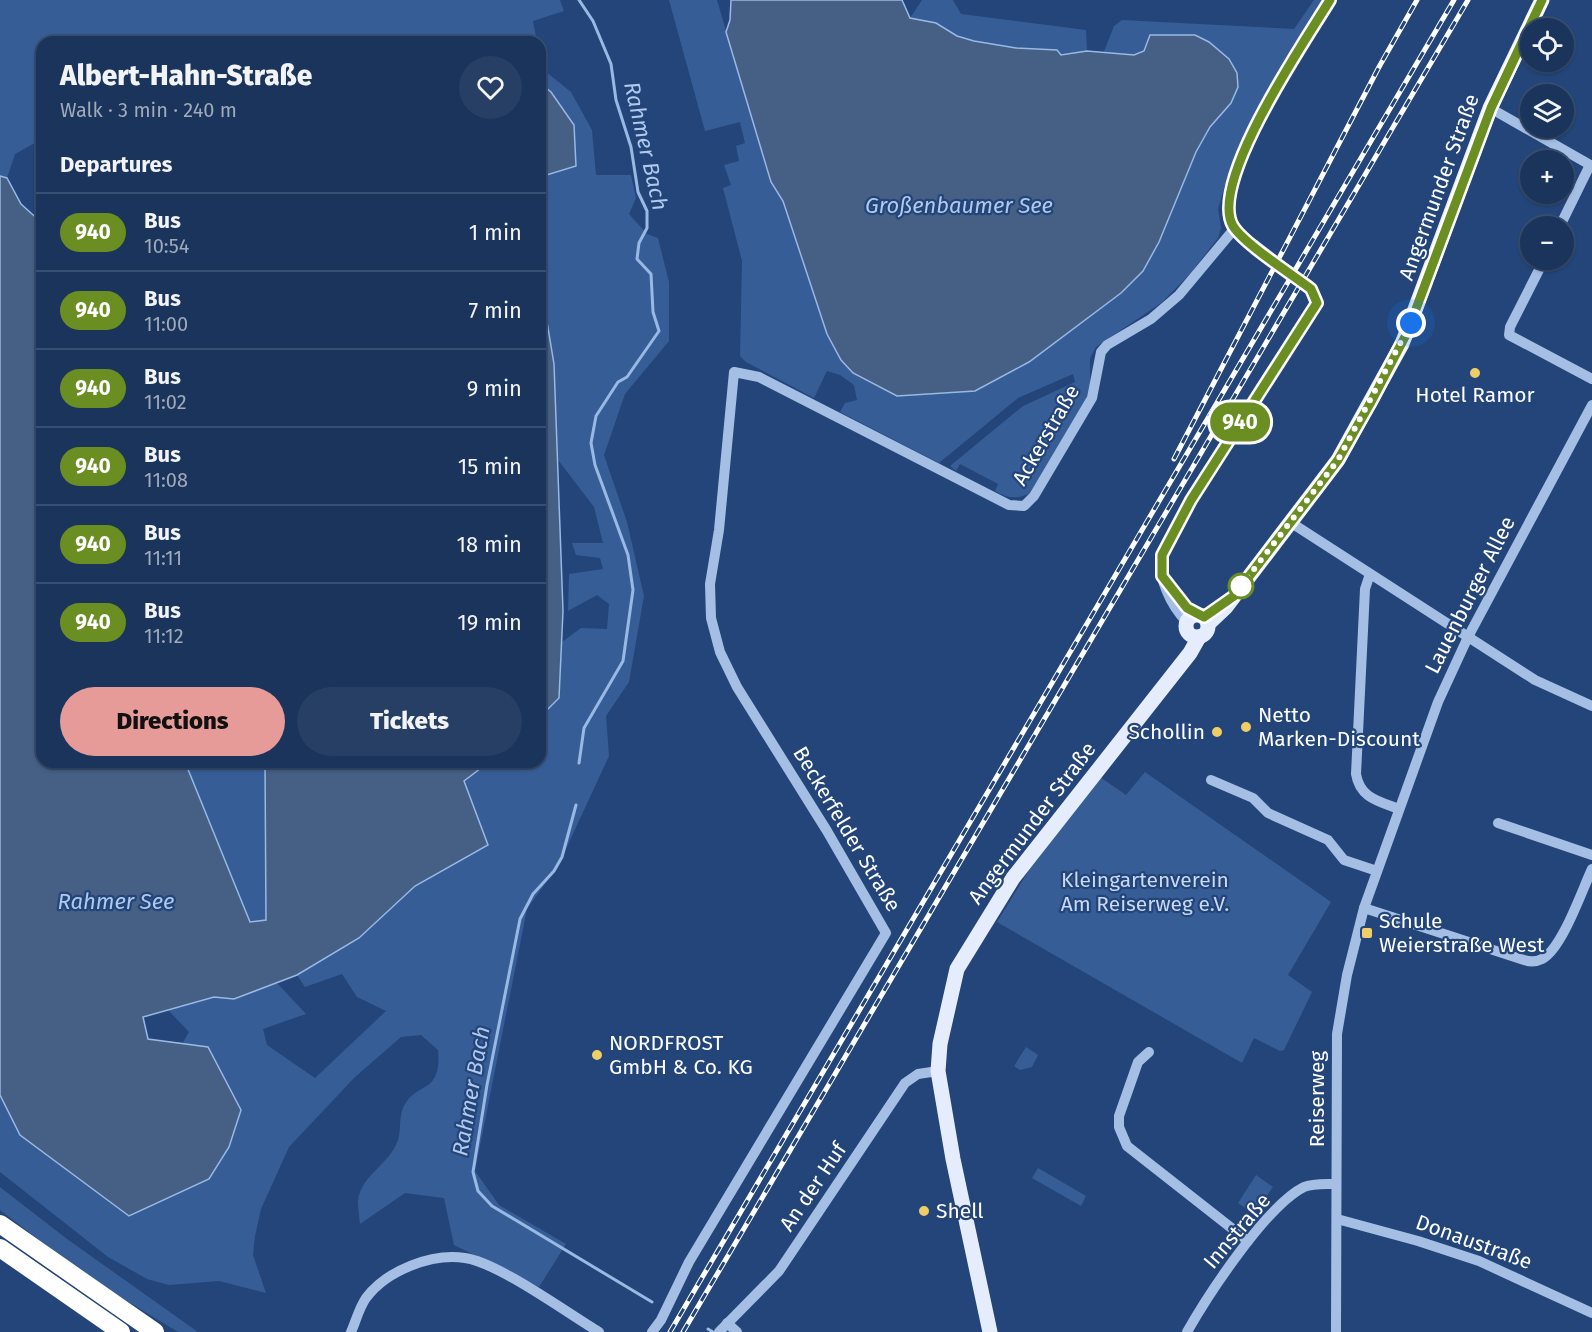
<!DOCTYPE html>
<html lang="en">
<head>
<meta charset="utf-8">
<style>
	body { margin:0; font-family:"Fira Sans",sans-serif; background:#273f64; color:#f1f3f6; height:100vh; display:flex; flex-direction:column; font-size:22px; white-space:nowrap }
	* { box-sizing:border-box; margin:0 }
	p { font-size:20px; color:#9faabb }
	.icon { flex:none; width:33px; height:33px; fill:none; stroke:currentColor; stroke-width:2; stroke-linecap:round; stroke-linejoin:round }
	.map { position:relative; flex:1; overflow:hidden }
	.drawer { position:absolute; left:36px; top:36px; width:510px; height:732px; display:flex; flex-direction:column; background:#1a345b; border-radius:18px; box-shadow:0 2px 4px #0004,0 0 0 2px #384f71 }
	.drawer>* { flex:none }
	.badge { padding:0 12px; border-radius:20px; font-size:21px; line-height:39px }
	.controls { position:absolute; left:1520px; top:18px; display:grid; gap:12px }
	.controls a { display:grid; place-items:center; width:54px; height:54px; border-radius:50%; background:#1a345b; box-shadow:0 2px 4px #0004,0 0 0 2px #384f71; font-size:30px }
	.you { position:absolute; width:30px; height:30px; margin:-15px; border:4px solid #fff; border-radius:50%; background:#1a73e8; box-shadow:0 0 0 9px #1a73e833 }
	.map>.badge { position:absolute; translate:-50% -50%; box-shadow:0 0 0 3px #fff }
	h2 { padding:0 24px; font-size:22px; line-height:54px }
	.round { display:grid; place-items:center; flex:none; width:63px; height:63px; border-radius:32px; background:#273f64 }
	.overview { display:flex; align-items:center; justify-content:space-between; height:102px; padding:0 24px }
	h1 { font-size:28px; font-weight:800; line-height:45px }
	.cta { display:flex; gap:12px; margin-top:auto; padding:12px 24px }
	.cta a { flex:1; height:69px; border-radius:36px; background:#e69b98; color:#111; font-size:24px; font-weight:800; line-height:69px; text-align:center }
	.cta a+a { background:#273f64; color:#f1f3f6 }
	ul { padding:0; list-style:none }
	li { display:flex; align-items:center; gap:18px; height:78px; padding:0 24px; border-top:2px solid #384f71 }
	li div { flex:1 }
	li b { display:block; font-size:22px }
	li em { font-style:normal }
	li .badge { min-width:66px; font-weight:700; text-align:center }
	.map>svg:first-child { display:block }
</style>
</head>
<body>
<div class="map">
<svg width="1592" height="1332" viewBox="0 0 1592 1332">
	<rect width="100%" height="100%" fill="#234579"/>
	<!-- green -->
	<g fill="#375d97">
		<polygon points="0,0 560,0 564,11 533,21 537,42 466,42 435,38 364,42 42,42 42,139 15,154 7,178 0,176"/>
		<path d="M 669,0 L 717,0 L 771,182 L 783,201 L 827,334 L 841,361 L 853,373 L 897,396 L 975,391 L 1086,319 L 1121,293 L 1143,271 L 1159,242 L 1196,152 L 1210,127 L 1231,103 L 1238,87 L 1237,73 L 1229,59 L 1209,42 L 1144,51 L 1134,55 L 1103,54 L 1114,26 L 1122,20 L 1294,29 L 1314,0 L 1324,0 L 1261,101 L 1229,172 L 1218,209 L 1221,228 L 1218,238 L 1190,274 L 1161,303 L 1096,347 L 1090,358 L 1090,396 L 1030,493 C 1017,500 1007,498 995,491 L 998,484 L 960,464 L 956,471 L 950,466 L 1023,406 L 1075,382 L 1073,374 L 1018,398 L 939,463 L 840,412 L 845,403 L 857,400 L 854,385 L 840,375 L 827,371 L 814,398 L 746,362 L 740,356 L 742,261 L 723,188 L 731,185 L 724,165 L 739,161 L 736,146 L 745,143 L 740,122 L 705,131 Z"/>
		<polygon points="922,0 953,0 961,14 1086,30 1087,51 1061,56 1057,50 1016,48 974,41 957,36 936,23 910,18"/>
		<path d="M 540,67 L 571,92 L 592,130 L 596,175 L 631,175 L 636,198 L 629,214 L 647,234 L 658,238 L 669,282 L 669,341 L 625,394 L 604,455 L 627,522 L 644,596 L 629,682 L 606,716 L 609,756 L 559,864 L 527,909 L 475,1171 L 499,1205 L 566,1244 L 539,1287 L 454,1245 L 444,1198 L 405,1193 L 360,1224 C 359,1216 358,1208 358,1201 C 360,1176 390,1164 398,1140 C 401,1130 399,1118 403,1108 C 416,1080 442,1096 438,1050 L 421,1035 L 401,1037 L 355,1077 L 289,1147 L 261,1209 L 255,1236 L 253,1255 L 266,1293 L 219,1281 L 169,1285 L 147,1279 L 108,1257 L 0,1172 L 0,1095 L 20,1135 L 129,1216 L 208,1047 L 182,1044 L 189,1032 L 168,1010 L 214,997 L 234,999 L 277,983 L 306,1014 L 263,1029 L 267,1045 L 315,1078 L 386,1011 L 357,997 L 342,974 L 305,987 L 297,975 L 359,938 L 415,886 L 487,845 L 464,781 L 489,762 L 540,762 L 540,717 L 559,698 L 562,642 L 581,628 L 607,629 L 609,604 L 597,595 L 568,611 L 569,574 L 603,569 L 600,558 L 576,555 L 572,543 L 603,543 L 594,507 L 555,456 L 554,364 L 546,316 L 540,301 L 540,177 L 576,166 L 551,92 L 540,83 Z"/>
		<polygon points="185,762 265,762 266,920 250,922"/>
		<polygon points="1145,772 1331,902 1288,975 1312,992 1284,1050 1280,1051 1254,1038 1242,1063 997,922 1029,870 1100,777 1126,795"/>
		<polygon points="1026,1047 1038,1055 1032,1067 1020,1070 1014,1066"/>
		<polygon points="1038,1168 1086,1196 1081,1206 1032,1178"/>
		<polygon points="1256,1175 1273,1187 1254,1214 1238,1203"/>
		<polygon points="0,1187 67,1239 198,1332 178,1332 86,1276 0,1210"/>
	</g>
	<!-- water -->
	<g fill="#465f85" stroke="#99b9e5" stroke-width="1.5">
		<polygon points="731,0 902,0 910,18 936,23 957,36 974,41 1016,48 1057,50 1061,55 1087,51 1134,55 1144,51 1150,35 1195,35 1209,42 1229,59 1237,73 1238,87 1231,103 1210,127 1196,152 1159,242 1143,271 1121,293 1029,362 975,391 897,396 853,373 841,360 827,334 783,201 771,182 726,32 730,20"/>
		<polygon points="540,83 551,92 574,125 576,166 540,177"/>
		<polygon points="0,176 7,178 21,204 42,223 42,762 185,762 250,922 266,920 265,762 489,762 464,781 488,845 415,886 359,938 297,975 234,999 214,997 143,1017 148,1039 208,1047 241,1110 229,1147 209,1179 129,1216 20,1135 0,1095"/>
		<polygon points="540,301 546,316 554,364 563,611 559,698 540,717"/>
	</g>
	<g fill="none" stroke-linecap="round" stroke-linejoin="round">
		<!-- stream -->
		<g stroke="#99b9e5" stroke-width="3">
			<polyline points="579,763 584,728 623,661 633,590 628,555 595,465 591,443 596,416 618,382 627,377 659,331 653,312 651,274 637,259 639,243 647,228 647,211 638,192 631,147 616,100 611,64 593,21 579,0"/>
			<polyline points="576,805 562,857 554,871 533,894 520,919 487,1085 473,1172 478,1191 492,1206 652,1302"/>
			<polyline points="708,1329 713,1332"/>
		</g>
		<!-- minor -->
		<g stroke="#a5bfe4" stroke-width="10">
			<polyline points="1490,108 1592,166"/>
			<polyline points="1560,226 1590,165"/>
			<path d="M 1255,245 C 1242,236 1229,227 1228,210 C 1223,166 1305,42 1330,0"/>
			<polyline points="1544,260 1510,327 1509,335 1592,379"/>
			<polyline points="1290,522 1535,680 1592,706"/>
			<path d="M 1370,574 L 1365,589 L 1356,774 C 1360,798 1378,801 1399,809"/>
			<polyline points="1171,588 1187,608 1197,614"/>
			<path d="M 1186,621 C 1172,607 1156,576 1162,555 L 1191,500 L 1315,308 L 1317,299 L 1312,289"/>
			<polyline points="1211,780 1253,798 1268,813 1328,840 1344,860 1377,871"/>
			<polyline points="1498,823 1592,855"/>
			<path d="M 1364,908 L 1524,960 C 1530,962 1536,962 1542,959 C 1562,949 1582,890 1592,869"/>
			<polyline points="1149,1052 1138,1062 1119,1116 1119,1127 1127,1146 1248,1241"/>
			<polyline points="1337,1219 1418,1241 1479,1261 1592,1313"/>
			<polyline points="727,1323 737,1332"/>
			<path d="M 351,1332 C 356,1321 359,1308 366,1298 C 387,1270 432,1253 465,1258 C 499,1263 567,1313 599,1332"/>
			<polyline points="652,1332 661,1320 689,1262 886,933 827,831 737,687 720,652 711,618 710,584 719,530 734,372 759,377 1009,505 1024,506 1034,496 1092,398 1101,352 1107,345 1151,319 1179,295 1235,228"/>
			<polyline points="719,1332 779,1271 905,1083 918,1074 938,1071"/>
			<path d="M 1187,1332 C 1208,1295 1266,1206 1304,1187 C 1313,1183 1326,1184 1336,1184"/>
			<polyline points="1336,1332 1337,1034 1347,975 1364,908 1438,702 1468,637 1592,405"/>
		</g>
		<!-- major -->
		<g stroke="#e5edfc" stroke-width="15">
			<circle cx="1197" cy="626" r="11"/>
			<polyline points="1208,624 1226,607 1338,460 1402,344 1490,108 1542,0"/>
			<polyline points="990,1332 953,1159 938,1071 940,1044 957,969 1013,878 1190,653 1199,637"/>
		</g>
		<!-- highway -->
		<g stroke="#fff" stroke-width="18">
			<polyline points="0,1224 155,1332"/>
			<polyline points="0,1248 121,1332"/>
		</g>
		<!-- rail casing -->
		<g stroke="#fff" stroke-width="5">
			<g id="rail">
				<polyline points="1174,459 1379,67 1417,0"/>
				<polyline points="670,1332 1454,0"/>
				<polyline points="683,1332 1468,0"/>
			</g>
		</g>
		<!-- rail -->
		<use href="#rail" stroke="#234579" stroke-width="3" stroke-dasharray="9" stroke-linecap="butt"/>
		<!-- minor-bridge -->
		<polyline stroke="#a5bfe4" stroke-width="10" points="1255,245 1312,289"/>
	</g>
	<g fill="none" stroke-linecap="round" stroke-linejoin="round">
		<!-- line casing -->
		<g stroke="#fff" stroke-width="14">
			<path id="line" d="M 1330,0 C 1305,41 1208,183 1233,226 C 1244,244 1293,275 1311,289 L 1317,303 L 1191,500 L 1162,555 L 1162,576 L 1187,608 L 1204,617 L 1234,596 L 1320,484 L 1338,460 L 1372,400 L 1407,333 L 1491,108 L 1542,0"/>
		</g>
		<!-- line -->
		<use href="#line" stroke="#6b8e23" stroke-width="9"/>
		<!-- walk -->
		<polyline stroke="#fff" stroke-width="6" stroke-dasharray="0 10.8" points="1241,586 1338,460 1411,323"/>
	</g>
	<!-- markers -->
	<g fill="#efce68" stroke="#234579" stroke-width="2">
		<circle cx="1475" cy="373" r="6"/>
		<circle cx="1246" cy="727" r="6"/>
		<circle cx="1217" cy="732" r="6"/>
		<rect x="1361" y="927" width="12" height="12" rx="3"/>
		<circle cx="597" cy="1055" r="6"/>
		<circle cx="924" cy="1211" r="6"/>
	</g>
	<circle fill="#fff" stroke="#6b8e23" stroke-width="3" cx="1241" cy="586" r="12"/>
	<g text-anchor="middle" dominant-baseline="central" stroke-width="4.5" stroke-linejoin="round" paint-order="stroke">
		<!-- street labels -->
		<g font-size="21" fill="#fff" stroke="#234579">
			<text transform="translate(1439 187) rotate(-70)">Angermunder Straße</text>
			<text transform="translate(1046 435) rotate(-60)">Ackerstraße</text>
			<text transform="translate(1470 595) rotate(-63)">Lauenburger Allee</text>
			<text transform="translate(1032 823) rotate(-53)">Angermunder Straße</text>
			<text transform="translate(847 829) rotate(59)">Beckerfelder Straße</text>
			<text transform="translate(1317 1099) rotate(-90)">Reiserweg</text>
			<text transform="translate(813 1187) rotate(-56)">An der Huf</text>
			<text transform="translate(1237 1231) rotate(-50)">Innstraße</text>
			<text transform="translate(1474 1242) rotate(20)">Donaustraße</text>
		</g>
		<!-- poi labels -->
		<g font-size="21" fill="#fff" stroke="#234579" text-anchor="start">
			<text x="1475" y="395" text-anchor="middle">Hotel Ramor</text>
			<text x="1258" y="715">Netto<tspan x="1258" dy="24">Marken-Discount</tspan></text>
			<text x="1205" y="732" text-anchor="end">Schollin</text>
			<text x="1379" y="921">Schule<tspan x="1379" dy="24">Weierstraße West</tspan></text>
			<text x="609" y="1043">NORDFROST<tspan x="609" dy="24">GmbH &amp; Co. KG</tspan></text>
			<text x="936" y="1211">Shell</text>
		</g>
		<!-- park labels -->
		<g font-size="21" fill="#c8d9f3" stroke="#234579">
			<text x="1145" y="880">Kleingartenverein<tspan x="1145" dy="24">Am Reiserweg e.V.</tspan></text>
		</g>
		<!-- water labels -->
		<g font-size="22" font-style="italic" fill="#b0c9ec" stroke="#234579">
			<text transform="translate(646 146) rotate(77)">Rahmer Bach</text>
			<text x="959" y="205">Großenbaumer See</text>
			<text x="116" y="901">Rahmer See</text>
			<text transform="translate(471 1091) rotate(-80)">Rahmer Bach</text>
		</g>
	</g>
</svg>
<div class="controls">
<a><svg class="icon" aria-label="locate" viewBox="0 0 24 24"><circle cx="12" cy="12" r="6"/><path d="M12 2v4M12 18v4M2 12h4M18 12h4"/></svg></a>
<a><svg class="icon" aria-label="layers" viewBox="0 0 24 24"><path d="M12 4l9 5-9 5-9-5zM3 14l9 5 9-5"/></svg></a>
<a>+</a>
<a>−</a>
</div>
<div class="you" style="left:1411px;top:323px"></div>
<b class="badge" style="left:1240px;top:422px;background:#6b8e23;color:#fff">940</b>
<section class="drawer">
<div class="overview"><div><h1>Albert-Hahn-Straße</h1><p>Walk · 3 min · 240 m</p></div><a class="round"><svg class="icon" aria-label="heart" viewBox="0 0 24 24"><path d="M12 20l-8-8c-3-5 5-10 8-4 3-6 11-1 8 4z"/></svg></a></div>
<h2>Departures</h2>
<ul>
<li><span class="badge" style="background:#6b8e23;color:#fff">940</span><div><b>Bus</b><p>10:54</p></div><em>1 min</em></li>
<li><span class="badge" style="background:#6b8e23;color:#fff">940</span><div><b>Bus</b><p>11:00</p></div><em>7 min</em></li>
<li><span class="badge" style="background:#6b8e23;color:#fff">940</span><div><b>Bus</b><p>11:02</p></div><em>9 min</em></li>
<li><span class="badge" style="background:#6b8e23;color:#fff">940</span><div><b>Bus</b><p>11:08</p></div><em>15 min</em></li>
<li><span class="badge" style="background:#6b8e23;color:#fff">940</span><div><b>Bus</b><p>11:11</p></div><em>18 min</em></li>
<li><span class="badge" style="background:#6b8e23;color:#fff">940</span><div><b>Bus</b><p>11:12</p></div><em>19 min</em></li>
</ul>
<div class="cta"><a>Directions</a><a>Tickets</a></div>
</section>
</div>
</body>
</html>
